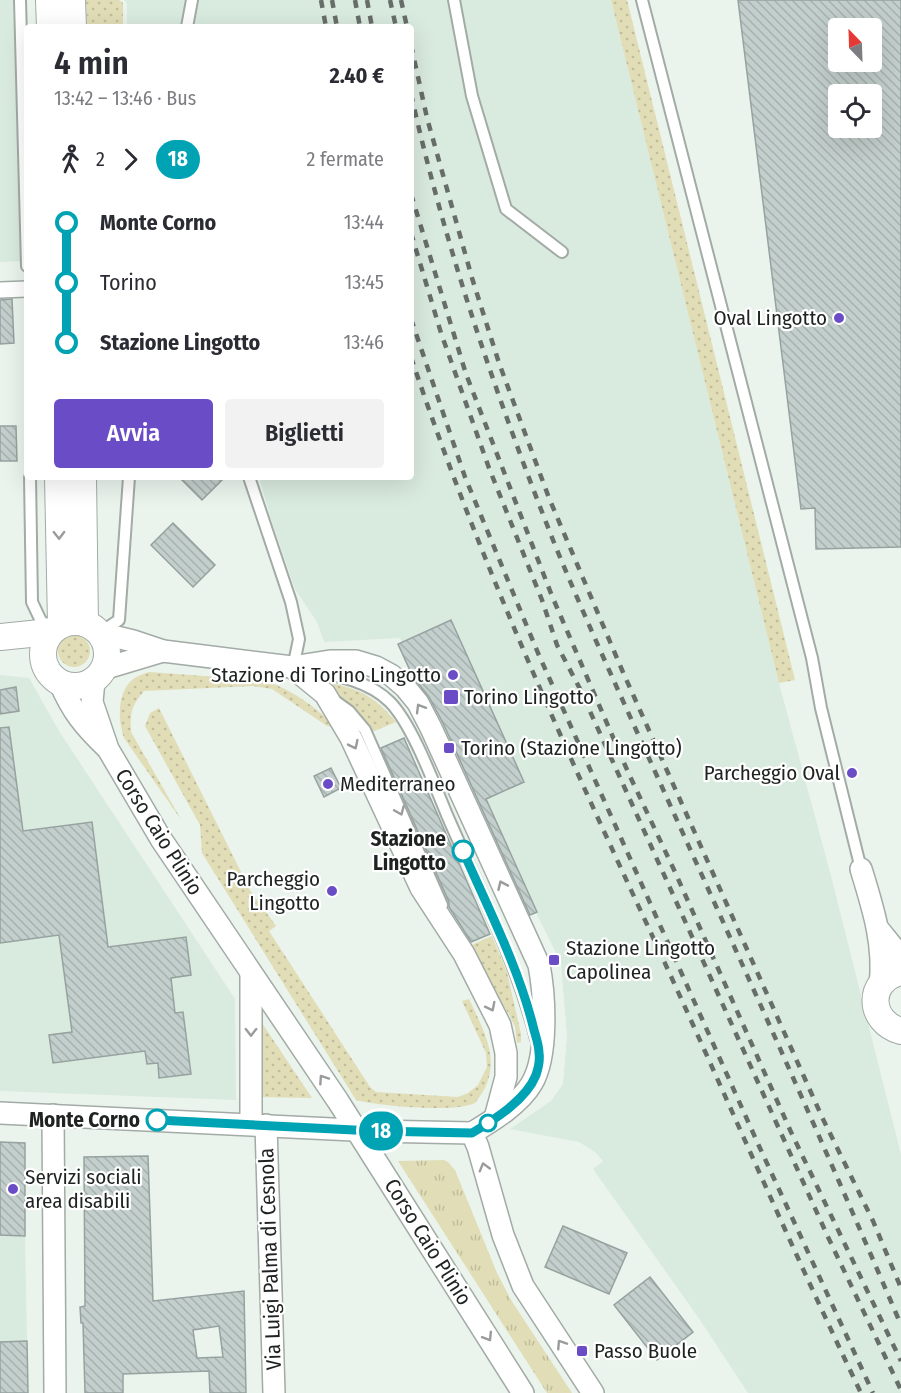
<!DOCTYPE html>
<html lang="it">
<head>
<meta charset="utf-8">
<style>
	body { margin:0; font-family:"Fira Sans Condensed",sans-serif; background:#f2f2f3; color:#2b2b33; height:100vh; display:flex; flex-direction:column; font-size:22px; white-space:nowrap }
	* { box-sizing:border-box; margin:0 }
	p { font-size:20px; color:#7c7c81 }
	.icon { flex:none; width:33px; height:33px; fill:none; stroke:currentColor; stroke-width:2; stroke-linecap:round; stroke-linejoin:round }
	.map { position:relative; flex:1; overflow:hidden }
	.sheet { position:absolute; left:24px; top:24px; width:390px; height:456px; display:flex; flex-direction:column; background:#fff; border-radius:6px; box-shadow:0 6px 24px #0002 }
	.sheet>* { flex:none }
	.badge { padding:0 12px; border-radius:20px; font-size:21px; line-height:39px }
	.needle { width:39px; rotate:337deg }
	.fabs { position:absolute; left:828px; top:18px; display:grid; gap:12px }
	.fabs a { display:grid; place-items:center; width:54px; height:54px; border-radius:6px; background:#fff; box-shadow:0 6px 24px #0002; font-size:30px }
	.map>.badge { position:absolute; translate:-50% -50%; box-shadow:0 0 0 3px #fff }
	.legs { display:flex; align-items:center; gap:9px; height:66px; padding:0 30px; font-size:20px }
	.legs p { margin-inline-start:auto }
	.headline { display:flex; align-items:center; justify-content:space-between; height:102px; padding:0 30px }
	h1 { font-size:33px; font-weight:600; line-height:45px }
	.action { display:flex; gap:12px; margin-top:auto; padding:12px 30px }
	.action a { flex:1; height:69px; border-radius:6px; background:#6a4dc6; color:#fff; font-size:24px; font-weight:600; line-height:69px; text-align:center }
	.action a+a { background:#f2f2f3; color:#2b2b33 }
	ul { padding:0 30px; list-style:none }
	li { display:flex; align-items:center; gap:21px; height:60px; font-size:22px }
	li i { display:grid; place-items:center; width:9px; height:100%; margin:0 8px; background:currentColor }
	li i::after { content:''; width:15px; height:15px; margin:-8px; border:4px solid; border-radius:50%; background:#fff }
	li p { margin-inline-start:auto }
	li:first-child i { background:linear-gradient(#0000 50%,currentColor 0) }
	li:last-child i { background:linear-gradient(currentColor 50%,#0000 0) }
	.map>svg:first-child { display:block }
</style>
</head>
<body>
<div class="map">
<svg width="901" height="1393" viewBox="0 0 901 1393">
	<defs>
		<pattern id="grass-dots" width="8" height="8" patternUnits="userSpaceOnUse" patternTransform="scale(1.5)"><rect width="8" height="8" fill="#e1ddb6"/><path d="M2 2h.1M6 6h.1" fill="none" stroke="#c1bd9c" stroke-width="1.8" stroke-linecap="round"/></pattern>
		<pattern id="park-tufts" width="24" height="20" patternUnits="userSpaceOnUse" patternTransform="scale(1.5)"><rect width="24" height="20" fill="#e1ddb6"/><path d="M3 7l-1-3M5 7V3M7 7l1-3M15 17l-1-3M17 17v-4M19 17l1-3" fill="none" stroke="#c1bd9c"/></pattern>
		<pattern id="building-back-hatch" width="6" height="6" patternUnits="userSpaceOnUse" patternTransform="scale(1.5)"><rect width="6" height="6" fill="#c3cfcc"/><path d="M-1 5l2 2M0 0l6 6M5-1l2 2" fill="none" stroke="#a7b1af"/></pattern>
	</defs>
	<rect width="100%" height="100%" fill="#eaf4ed"/>
	<!-- built -->
	<g fill="#d9eade">
		<polygon points="0,0 13,0 21,261 0,262"/>
		<polygon points="124,0 611,0 779,683 831,876 901,1154 901,1393 748,1393 698,1317 593,1169 603,1161 595,1152 579,1142 510,1129 551,1101 563,1084 567,1036 561,963 400,638 324,642 317,622 295,589 270,516 259,477 411,477 411,27 127,27 127,3"/>
		<polygon points="0,675 29,678 59,731 235,999 236,1100 0,1091"/>
		<polygon points="0,1235 25,1236 28,1393 0,1393"/>
	</g>
	<!-- grass -->
	<g fill="url(#grass-dots)">
		<polygon points="86,0 119,0 123,3 123,27 87,27"/>
		<polygon points="611,0 627,0 795,680 779,683"/>
		<circle cx="74" cy="651" r="16"/>
		<path d="M 149,672 L 261,680 C 290,687 316,708 338,728 L 327,726 L 272,689 L 253,686 L 144,691 C 131,706 130,713 131,732 L 182,821 L 124,738 C 118,721 117,694 131,681 C 136,676 143,674 149,672 Z"/>
		<path d="M 332,683 C 363,691 375,697 396,722 L 372,732 L 358,711 L 326,688 L 327,684 Z"/>
		<path d="M 159,708 L 250,890 L 276,926 L 269,931 L 370,1087 L 376,1092 L 458,1097 L 468,1093 L 478,1085 L 487,1067 L 486,1053 L 462,1001 L 469,999 C 486,1035 505,1067 475,1103 C 454,1113 379,1106 356,1100 L 202,853 L 200,825 L 145,726 L 150,713 Z"/>
		<polygon points="492,936 507,972 521,1034 521,1042 517,1043 515,1027 510,1016 467,947"/>
		<polygon points="260,1020 312,1098 259,1097"/>
	</g>
	<!-- park -->
	<polygon fill="url(#park-tufts)" points="444,1160 448,1162 455,1170 497,1273 511,1300 572,1393 547,1393 398,1161"/>
	<!-- building -->
	<g fill="url(#building-back-hatch)" stroke="#96a2a0" stroke-width="1.5" fill-rule="evenodd">
		<path d="M 738,0 L 901,0 L 901,547 L 816,549 L 815,508 L 801,509 ZM 838,28 L 872,28 L 872,62 L 838,62 ZM 838,94 L 872,94 L 872,128 L 838,128 Z"/>
		<polygon points="12,299 14,343 0,344 0,300"/>
		<polygon points="0,426 16,426 17,461 0,461"/>
		<polygon points="179,477 225,477 202,500"/>
		<polygon points="173,523 215,565 193,587 151,545"/>
		<polygon points="451,620 524,782 486,799 537,912 530,915 443,723 429,697 413,677 398,644"/>
		<polygon points="16,687 19,711 0,714 0,690"/>
		<polygon points="9,727 23,831 92,822 108,947 186,937 191,975 171,978 175,1013 183,1012 191,1074 159,1078 158,1063 147,1064 145,1051 53,1063 49,1035 72,1032 59,935 0,943 0,728"/>
		<polygon points="404,738 490,934 471,942 449,907 449,902 381,748"/>
		<polygon points="331,768 341,788 324,797 314,776"/>
		<polygon points="0,1142 25,1143 25,1236 0,1235"/>
		<path d="M 148,1156 L 153,1301 L 244,1291 L 246,1393 L 210,1393 L 209,1371 L 123,1374 L 123,1393 L 85,1393 L 83,1323 L 81,1323 L 80,1307 L 85,1306 L 84,1157 ZM 219,1326 L 223,1357 L 197,1358 L 193,1330 Z"/>
		<polygon points="563,1226 627,1253 609,1294 545,1267"/>
		<polygon points="650,1277 693,1332 657,1360 614,1305"/>
		<polygon points="27,1341 28,1393 0,1393 0,1342"/>
	</g>
	<g fill="none" stroke-linecap="round" stroke-linejoin="round">
		<!-- service casing -->
		<g stroke="#a2aba5" stroke-width="14">
			<g id="service">
				<polyline points="20,0 27,266"/>
				<polyline points="454,0 472,96 506,209 562,252"/>
				<polyline points="642,0 812,658 821,708 861,869"/>
				<polyline points="187,27 192,0"/>
				<polyline points="30,477 32,602 41,621 52,628"/>
				<polyline points="249,477 291,602 299,639 293,668"/>
				<polyline points="101,632 119,620 129,477"/>
				<path d="M 311,671 C 339,676 369,681 390,702 C 413,726 434,784 447,815 C 479,889 517,962 536,1039"/>
				<polyline points="335,701 349,711 365,730 442,905"/>
			</g>
		</g>
		<!-- pedestrian casing -->
		<g stroke="#a2aba5" stroke-width="18">
			<polyline id="pedestrian" points="0,290 27,289"/>
		</g>
		<!-- minor casing -->
		<g stroke="#a2aba5" stroke-width="24">
			<g id="minor">
				<path d="M 100,633 L 133,641 L 163,651 L 292,667 L 330,661 L 356,661 L 376,667 L 391,675 L 405,687 L 418,703 L 431,728 L 539,965 C 545,996 548,1056 532,1083 C 520,1104 492,1121 472,1133"/>
				<polyline points="292,667 325,694 351,738 421,888 464,954 500,1025 506,1053 506,1077 495,1118"/>
				<polyline points="103,669 163,651"/>
				<polyline points="94,680 92,702 108,749 161,839 338,1101 523,1393"/>
				<path d="M 60,683 C 72,711 84,726 106,747"/>
				<path d="M 861,869 C 873,908 885,945 880,986"/>
				<polyline points="879,930 901,957"/>
				<polyline points="0,1113 374,1131 472,1133"/>
				<polyline points="53,1115 55,1393"/>
				<polyline points="251,1124 251,973"/>
				<polyline points="266,1125 274,1393"/>
				<polyline points="472,1133 478,1147 503,1235 523,1286 593,1393"/>
			</g>
		</g>
		<!-- tertiary casing -->
		<g stroke="#a2aba5" stroke-width="28">
			<g id="tertiary">
				<polyline points="49,0 50,27"/>
				<polyline points="72,0 73,27"/>
				<polyline points="58,477 61,624"/>
				<polyline points="83,477 85,623"/>
				<circle cx="75" cy="654" r="32"/>
				<polyline points="0,637 50,632"/>
				<path d="M 901,972 C 866,980 868,1022 901,1031"/>
			</g>
		</g>
		<!-- service -->
		<use href="#service" stroke="#fff" stroke-width="10"/>
		<!-- pedestrian -->
		<use href="#pedestrian" stroke="#fff" stroke-width="15"/>
		<!-- minor -->
		<use href="#minor" stroke="#fff" stroke-width="21"/>
		<!-- tertiary -->
		<use href="#tertiary" stroke="#fff" stroke-width="26"/>
		<!-- rail -->
		<g stroke="#676e6a" stroke-width="4.5" stroke-dasharray="8 8" stroke-linecap="butt">
			<polyline points="321,0 326,27"/>
			<polyline points="332,0 337,27"/>
			<polyline points="355,0 360,27"/>
			<polyline points="367,0 372,27"/>
			<polyline points="390,0 396,27"/>
			<polyline points="401,0 407,27"/>
			<polyline points="411,45 427,118 472,278 499,363 549,498 622,670 822,1117 873,1221 901,1288"/>
			<path d="M 411,94 C 445,247 497,399 555,545 C 591,633 632,720 671,807 C 749,979 827,1151 901,1325"/>
			<polyline points="411,194 466,374 552,596 628,772 675,872 791,1132 901,1361"/>
			<polyline points="411,233 441,333 489,468 542,600 557,645 579,687 828,1237 901,1390"/>
			<polyline points="411,319 465,477 538,653 759,1146 873,1393"/>
			<path d="M 411,357 C 477,555 563,744 651,933 C 722,1086 788,1241 861,1393"/>
		</g>
	</g>
	<!-- one-way arrows -->
	<defs><path id="oneway-chevron" d="M-2-3.5L2.5 0L-2 3.5" fill="none" stroke-width="1.6" stroke-linecap="round" stroke-linejoin="round" transform="scale(1.5)"/></defs>
	<g stroke="#9a9c9b">
		<use href="#oneway-chevron" transform="translate(59 535) rotate(89)"/>
		<use href="#oneway-chevron" transform="translate(420 708) rotate(-121)"/>
		<use href="#oneway-chevron" transform="translate(354 745) rotate(64)"/>
		<use href="#oneway-chevron" transform="translate(400 811) rotate(67)"/>
		<use href="#oneway-chevron" transform="translate(502 885) rotate(-114)"/>
		<use href="#oneway-chevron" transform="translate(491 1007) rotate(63)"/>
		<use href="#oneway-chevron" transform="translate(251 1032) rotate(90)"/>
		<use href="#oneway-chevron" transform="translate(323 1079) rotate(-124)"/>
		<use href="#oneway-chevron" transform="translate(484 1167) rotate(-106)"/>
		<use href="#oneway-chevron" transform="translate(488 1337) rotate(58)"/>
		<use href="#oneway-chevron" transform="translate(561 1344) rotate(-123)"/>
	</g>
	<g fill="none" stroke-linecap="round" stroke-linejoin="round">
		<!-- line-1 casing -->
		<g stroke="#fff" stroke-width="14">
			<path id="line-1" d="M 157,1120 L 374,1131 L 472,1133 C 494,1120 526,1100 536,1075 C 538,1069 540,1059 539,1053 C 539,1044 535,1035 533,1026 C 518,966 488,908 463,851"/>
		</g>
		<!-- line-1 -->
		<use href="#line-1" stroke="#00a3b4" stroke-width="9"/>
	</g>
	<!-- markers -->
	<g fill="#6a4dc6" stroke="#fff" stroke-width="2">
		<circle cx="839" cy="318" r="6"/>
		<circle cx="453" cy="675" r="6"/>
		<rect x="443" y="689" width="16" height="16" rx="3"/>
		<rect x="443" y="742" width="12" height="12" rx="3"/>
		<circle cx="852" cy="773" r="6"/>
		<circle cx="328" cy="784" r="6"/>
		<circle cx="332" cy="891" r="6"/>
		<rect x="548" y="954" width="12" height="12" rx="3"/>
		<circle cx="13" cy="1189" r="6"/>
		<rect x="576" y="1345" width="12" height="12" rx="3"/>
	</g>
	<g fill="#fff" stroke="#00a3b4" stroke-width="3">
		<circle cx="463" cy="851" r="10"/>
		<circle cx="157" cy="1120" r="10"/>
		<circle cx="488" cy="1123" r="8"/>
	</g>
	<g text-anchor="middle" dominant-baseline="central" stroke-width="4.5" stroke-linejoin="round" paint-order="stroke">
		<!-- poi labels -->
		<g font-size="21" fill="#1e2220" stroke="#fff" text-anchor="start">
			<text x="827" y="318" text-anchor="end">Oval Lingotto</text>
			<text x="441" y="675" text-anchor="end">Stazione di Torino Lingotto</text>
			<text x="464" y="697">Torino Lingotto</text>
			<text x="461" y="748">Torino (Stazione Lingotto)</text>
			<text x="840" y="773" text-anchor="end">Parcheggio Oval</text>
			<text x="340" y="784">Mediterraneo</text>
			<text x="320" y="879" text-anchor="end">Parcheggio<tspan x="320" dy="24">Lingotto</tspan></text>
			<text x="566" y="948">Stazione Lingotto<tspan x="566" dy="24">Capolinea</tspan></text>
			<text x="25" y="1177">Servizi sociali<tspan x="25" dy="24">area disabili</tspan></text>
			<text x="594" y="1351">Passo Buole</text>
		</g>
		<!-- street labels -->
		<g font-size="21" fill="#1e2220" stroke="#fff">
			<text transform="translate(159 832) rotate(58)">Corso Caio Plinio</text>
			<text transform="translate(428 1242) rotate(58)">Corso Caio Plinio</text>
			<text transform="translate(270 1259) rotate(-92)">Via Luigi Palma di Cesnola</text>
		</g>
		<!-- stop labels -->
		<g font-size="21" font-weight="bold" fill="#1e2220" stroke="#fff" text-anchor="end">
			<text x="446" y="839">Stazione<tspan x="446" dy="24">Lingotto</tspan></text>
			<text x="140" y="1120">Monte Corno</text>
		</g>
	</g>
</svg>
<div class="fabs">
<a><svg class="needle" viewBox="-14 -14 28 28"><path d="M0-13l5 13h-10z" fill="#e53935"/><path d="M0 13l5-13h-10z" fill="#7c7c81"/></svg></a>
<a><svg class="icon" aria-label="locate" viewBox="0 0 24 24"><circle cx="12" cy="12" r="6"/><path d="M12 2v4M12 18v4M2 12h4M18 12h4"/></svg></a>
</div>
<b class="badge" style="left:381px;top:1131px;background:#00a3b4;color:#fff">18</b>
<section class="sheet">
<div class="headline"><div><h1>4 min</h1><p>13:42 – 13:46 · Bus</p></div><b>2.40 €</b></div>
<div class="legs"><svg class="icon" aria-label="walk" viewBox="0 0 24 24"><circle cx="13" cy="4" r="2"/><path d="M13 8l-2 6 4 7M11 14l-3 7M7 12l3-4h3l4 4"/></svg>2<svg class="icon" aria-label="forward" viewBox="0 0 24 24"><path d="M9 5l7 7-7 7"/></svg><b class="badge" style="background:#00a3b4;color:#fff">18</b><p>2 fermate</p></div>
<ul>
<li><i style="color:#00a3b4"></i><b>Monte Corno</b><p>13:44</p></li>
<li><i style="color:#00a3b4"></i><span>Torino</span><p>13:45</p></li>
<li><i style="color:#00a3b4"></i><b>Stazione Lingotto</b><p>13:46</p></li>
</ul>
<div class="action"><a>Avvia</a><a>Biglietti</a></div>
</section>
</div>
</body>
</html>
